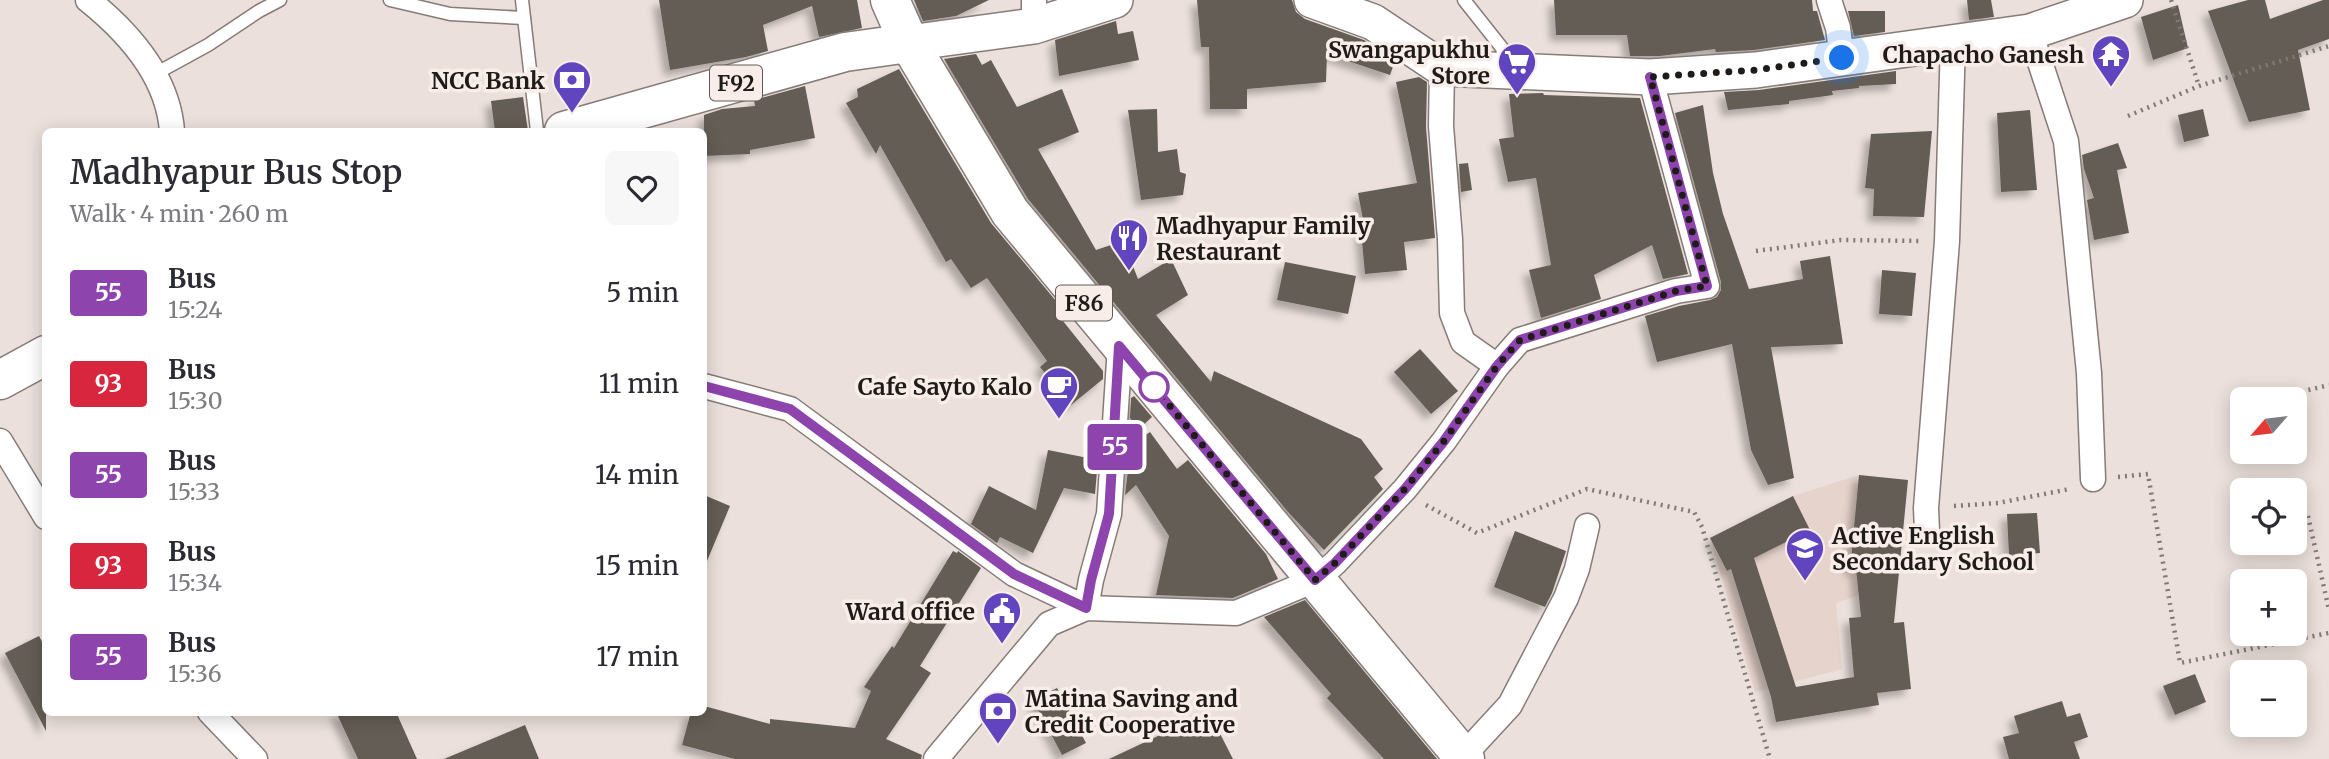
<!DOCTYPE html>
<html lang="en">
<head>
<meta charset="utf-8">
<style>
	body { margin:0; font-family:Merriweather,serif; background:#f7f7f7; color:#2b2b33; height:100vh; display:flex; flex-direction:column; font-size:26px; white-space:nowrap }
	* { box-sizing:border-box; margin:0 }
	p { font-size:23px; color:#7c7c81 }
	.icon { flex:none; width:38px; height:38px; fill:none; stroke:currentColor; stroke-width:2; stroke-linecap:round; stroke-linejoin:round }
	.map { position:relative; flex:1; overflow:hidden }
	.side { position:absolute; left:42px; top:128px; width:665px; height:588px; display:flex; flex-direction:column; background:#fff; border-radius:10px; box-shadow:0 4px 18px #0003 }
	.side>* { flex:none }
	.badge { padding:0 14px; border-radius:5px; font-size:24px; line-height:46px }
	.needle { width:46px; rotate:242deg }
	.controls { position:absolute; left:2230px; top:387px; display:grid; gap:14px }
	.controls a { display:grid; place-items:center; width:77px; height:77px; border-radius:10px; background:#fff; box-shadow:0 4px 18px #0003; font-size:35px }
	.you { position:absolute; width:35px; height:35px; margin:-18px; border:5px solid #fff; border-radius:50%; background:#1a73e8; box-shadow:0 0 0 10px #1a73e833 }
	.map>.badge { position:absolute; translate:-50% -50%; box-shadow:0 0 0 4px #fff }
	.round { display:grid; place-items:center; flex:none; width:74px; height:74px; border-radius:10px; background:#f7f7f7 }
	.overview { display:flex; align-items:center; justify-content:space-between; height:119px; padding:0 28px }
	h1 { font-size:33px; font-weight:600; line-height:52px }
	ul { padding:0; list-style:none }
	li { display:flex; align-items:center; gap:21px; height:91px; padding:0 28px }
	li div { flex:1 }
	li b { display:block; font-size:26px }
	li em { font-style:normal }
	li .badge { min-width:77px; font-weight:700; text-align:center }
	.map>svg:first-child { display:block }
</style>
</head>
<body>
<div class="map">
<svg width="2329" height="759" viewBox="0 0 2329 759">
	<defs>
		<filter id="shadow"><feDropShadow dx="-6" dy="6" stdDeviation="3.5" flood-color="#0004"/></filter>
	</defs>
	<rect width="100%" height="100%" fill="#ebe0db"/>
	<!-- built -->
	<polygon fill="#e6d3cb" points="1859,475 1908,480 1899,574 1877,589 1836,603 1842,669 1755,692 1710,538 1793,496"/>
	<!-- building -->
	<g fill="#635d55" filter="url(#shadow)">
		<polygon points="659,0 857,0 862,28 819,37 812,6 763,25 768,51 746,57 670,70"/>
		<polygon points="914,0 989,0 956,16 923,21"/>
		<polygon points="1197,0 1292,0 1296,12 1305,19 1364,40 1395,61 1390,75 1327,54 1326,82 1247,89 1247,109 1210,109 1209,47 1201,47"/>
		<polygon points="1554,0 1812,0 1813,11 1817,11 1825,40 1754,50 1716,52 1715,49 1660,56 1630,56 1627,35 1556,35"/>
		<polygon points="1967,0 1991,0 1994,17 1969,20"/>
		<polygon points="2248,0 2265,0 2270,19 2323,0 2329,0 2329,39 2298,50 2310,110 2249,122 2208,11"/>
		<polygon points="2178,5 2188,48 2153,60 2141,17"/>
		<polygon points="1848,11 1885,11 1885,32 1854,36"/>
		<polygon points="1116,21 1118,34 1133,31 1139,60 1059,76 1055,40"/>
		<polygon points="976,54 982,65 991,60 1017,107 1062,89 1079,132 1038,149 1096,250 1123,241 1138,279 1171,259 1188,295 1156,315 1211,382 1214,371 1361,439 1383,469 1374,477 1383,489 1324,550 1288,512 1028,199 944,59"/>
		<polygon points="899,69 991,223 1061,307 1055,311 1103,371 1103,379 1071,405 1040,367 1047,361 987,278 971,288 951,259 946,262 880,145 876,154 846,103 858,97 857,89"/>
		<polygon points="1896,71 1896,84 1859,86 1859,88 1832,91 1833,95 1789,101 1789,104 1728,110 1724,92 1759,90"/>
		<polygon points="1419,77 1427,82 1426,127 1435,238 1404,242 1407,270 1365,274 1361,230 1365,230 1358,193 1417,183 1396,82"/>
		<polygon points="805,86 815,138 750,150 750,154 704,156 704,115 722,109 755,106 754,100"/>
		<polygon points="1543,93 1544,95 1640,98 1688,274 1663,279 1652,245 1594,275 1601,299 1541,318 1529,270 1551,265 1536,178 1508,182 1499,139 1514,137 1509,94"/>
		<polygon points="523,97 528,131 495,131 491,101"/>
		<polygon points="1703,105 1713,173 1723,214 1749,289 1803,279 1800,261 1830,256 1843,344 1771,347 1794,478 1768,485 1751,450 1732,344 1657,362 1645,316 1679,306 1710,300 1717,297 1721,290 1721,282 1675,113"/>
		<polygon points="1157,109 1158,152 1177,149 1180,172 1186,174 1183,195 1141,200 1128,110"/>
		<polygon points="2203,109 2209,136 2184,142 2178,115"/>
		<polygon points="2030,110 2037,190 2001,192 1997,113"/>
		<polygon points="1932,131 1924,217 1873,216 1874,189 1865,188 1871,134"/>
		<polygon points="2118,143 2127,168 2117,170 2129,233 2094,240 2087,200 2094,198 2084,169 2082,155"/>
		<polygon points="1468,163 1472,190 1461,192 1459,164"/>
		<polygon points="1285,262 1356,276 1348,314 1277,300"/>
		<polygon points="1882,270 1916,273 1912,316 1879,314"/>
		<polygon points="1420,349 1458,391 1431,414 1394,372"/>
		<polygon points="1134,396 1152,417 1139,429 1130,418 1131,398"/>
		<polygon points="1150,432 1177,469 1188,460 1266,554 1278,579 1233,598 1156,595 1169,536 1136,485 1125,495 1131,445"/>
		<polygon points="1048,450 1098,460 1095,494 1064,488 1033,553 1000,537 997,543 971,524 989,486 1036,510"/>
		<polygon points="1859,475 1908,480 1894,623 1904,622 1911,689 1877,693 1879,705 1776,722 1771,697 1731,569 1727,571 1710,538 1793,496 1810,530 1754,558 1796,687 1854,677 1849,618 1861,617 1856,569 1850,569"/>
		<polygon points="704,495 730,506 704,568"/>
		<polygon points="2037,513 2040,553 2009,555 2007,514"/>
		<polygon points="1515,531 1566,551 1552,593 1545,607 1494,587"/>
		<polygon points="953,551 957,553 958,551 981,568 920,666 931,673 886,739 922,755 921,759 735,759 682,745 691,712 704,712 704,706 770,724 770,719 855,728 871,691 864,687 892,646 894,648"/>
		<polygon points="1305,600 1437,759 1384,759 1327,698 1331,694 1264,617"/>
		<polygon points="39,636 46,649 46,731 5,653"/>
		<polygon points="2195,674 2206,702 2175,715 2163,686"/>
		<polygon points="1057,688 1086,743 1062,755 1033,700"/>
		<polygon points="2062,701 2067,717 2080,713 2088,737 2074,742 2080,759 2009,759 2003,737 2019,733 2014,716"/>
		<polygon points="336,712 396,712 417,759 358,759"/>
		<polygon points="1209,712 1233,759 1109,759"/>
		<polygon points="525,725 539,759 444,759"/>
	</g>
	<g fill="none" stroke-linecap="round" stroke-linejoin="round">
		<!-- lane casing -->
		<g stroke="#867b77" stroke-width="15">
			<g id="lane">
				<polyline points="390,0 450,14 524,18"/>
				<polyline points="522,0 537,131"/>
				<polyline points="1464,0 1502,48 1506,67"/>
				<polyline points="155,74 208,45 259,11 280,0"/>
			</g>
		</g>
		<!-- street casing -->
		<g stroke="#867b77" stroke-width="27">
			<g id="street">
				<path d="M 88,0 C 128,32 168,77 172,131"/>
				<polyline points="1829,0 1838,28 1842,58"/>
				<polyline points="1034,26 1034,0"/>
				<polyline points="2030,32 2066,141 2089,373 2093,479"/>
				<polyline points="1442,68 1441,126 1450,239 1452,313 1463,342 1497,366"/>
				<polyline points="704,386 790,409 1014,574 1086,608 1091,580 1109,514 1120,346"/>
				<polyline points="0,441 46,517"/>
				<polyline points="1927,531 1926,508 1947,241 1953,42"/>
				<polyline points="210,712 255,759"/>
				<polyline points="1463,756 1510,705 1566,598 1577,569 1587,526"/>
				<polyline points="936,759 1049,624 1086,608 1236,613 1315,580 1335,563 1405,489 1444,441 1497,366 1520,340 1676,291 1707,286 1650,77"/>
			</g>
		</g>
		<!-- secondary casing -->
		<g stroke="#867b77" stroke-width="38">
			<g id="secondary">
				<polyline points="1312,0 1373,22 1442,68 1650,77 1756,70 2030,32 2125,0"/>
				<polyline points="909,43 1034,26 1115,0"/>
			</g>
		</g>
		<!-- primary casing -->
		<g stroke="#867b77" stroke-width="41">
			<g id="primary">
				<polyline points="890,0 909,43 1010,212 1465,759"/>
				<polyline points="564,131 845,52 909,43"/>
				<polyline points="0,380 46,355"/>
			</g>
		</g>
		<!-- path -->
		<g stroke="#817976" stroke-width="4.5" stroke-dasharray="2 5" stroke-linecap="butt">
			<polyline points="2171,0 2199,86"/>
			<polyline points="2128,116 2199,86 2329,46"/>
			<polyline points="1756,251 1841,240 1922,241"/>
			<polyline points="2288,395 2329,385"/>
			<polyline points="2118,477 2148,474 2180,663 2329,633"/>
			<polyline points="1426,505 1477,533 1587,489 1694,512 1702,527 1770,759"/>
			<polyline points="1954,506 1998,503 2070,489"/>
			<polyline points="2308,516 2329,610"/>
		</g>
		<!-- lane -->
		<use href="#lane" stroke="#fff" stroke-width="12"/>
		<!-- street -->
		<use href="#street" stroke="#fff" stroke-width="24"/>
		<!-- secondary -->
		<use href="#secondary" stroke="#fff" stroke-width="35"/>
		<!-- primary -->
		<use href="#primary" stroke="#fff" stroke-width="38"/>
	</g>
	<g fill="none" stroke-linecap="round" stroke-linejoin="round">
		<!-- line casing -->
		<g stroke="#fff" stroke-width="16">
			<polyline id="line" points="704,386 790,409 1014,574 1086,608 1091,580 1109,514 1119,346 1315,580 1335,563 1405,489 1444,441 1497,366 1520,340 1676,291 1707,286 1650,77"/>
		</g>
		<!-- line -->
		<use href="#line" stroke="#8e44ad" stroke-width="10"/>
		<!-- walk -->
		<polyline stroke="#1f1b19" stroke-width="7" stroke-dasharray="0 12.6" points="1154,387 1315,580 1335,563 1405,489 1444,441 1497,366 1520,340 1676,291 1707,286 1650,77 1756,70 1842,58"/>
	</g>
	<!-- icons -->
	<defs>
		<g id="temple-pin" transform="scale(2.0125)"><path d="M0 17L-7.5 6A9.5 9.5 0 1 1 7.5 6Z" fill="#6045be" stroke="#f8ede8"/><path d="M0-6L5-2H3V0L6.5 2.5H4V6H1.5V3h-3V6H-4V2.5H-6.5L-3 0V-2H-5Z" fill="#fff"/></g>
		<g id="supermarket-pin" transform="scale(2.0125)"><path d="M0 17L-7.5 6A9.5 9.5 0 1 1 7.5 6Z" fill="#6045be" stroke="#f8ede8"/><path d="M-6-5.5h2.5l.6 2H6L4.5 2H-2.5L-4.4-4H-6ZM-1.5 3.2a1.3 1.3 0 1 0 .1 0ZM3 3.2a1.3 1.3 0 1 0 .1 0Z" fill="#fff"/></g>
		<g id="bank-pin" transform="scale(2.0125)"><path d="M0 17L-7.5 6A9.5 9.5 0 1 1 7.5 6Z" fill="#6045be" stroke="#f8ede8"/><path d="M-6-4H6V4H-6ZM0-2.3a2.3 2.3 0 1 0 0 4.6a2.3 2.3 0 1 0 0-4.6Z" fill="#fff"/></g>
		<g id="restaurant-pin" transform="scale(2.0125)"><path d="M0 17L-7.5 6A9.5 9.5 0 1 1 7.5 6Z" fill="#6045be" stroke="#f8ede8"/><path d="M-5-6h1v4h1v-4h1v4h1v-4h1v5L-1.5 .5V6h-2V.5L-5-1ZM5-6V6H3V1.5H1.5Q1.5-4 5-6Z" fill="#fff"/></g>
		<g id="cafe-pin" transform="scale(2.0125)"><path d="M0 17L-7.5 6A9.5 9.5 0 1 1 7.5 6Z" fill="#6045be" stroke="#f8ede8"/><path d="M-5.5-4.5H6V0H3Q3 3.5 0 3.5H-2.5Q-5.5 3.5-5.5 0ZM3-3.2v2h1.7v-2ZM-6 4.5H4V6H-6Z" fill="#fff"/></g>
		<g id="school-pin" transform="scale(2.0125)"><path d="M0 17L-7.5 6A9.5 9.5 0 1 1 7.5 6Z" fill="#6045be" stroke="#f8ede8"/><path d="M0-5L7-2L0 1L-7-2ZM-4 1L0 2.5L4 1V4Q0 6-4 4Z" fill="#fff"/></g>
		<g id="civic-pin" transform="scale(2.0125)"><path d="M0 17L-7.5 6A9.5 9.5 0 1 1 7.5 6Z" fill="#6045be" stroke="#f8ede8"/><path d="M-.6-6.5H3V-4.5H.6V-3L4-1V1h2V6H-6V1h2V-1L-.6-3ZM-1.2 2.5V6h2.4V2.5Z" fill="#fff"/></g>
	</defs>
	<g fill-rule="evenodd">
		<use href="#temple-pin" x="2111" y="54"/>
		<use href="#supermarket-pin" x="1517" y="62"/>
		<use href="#bank-pin" x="572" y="80"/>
		<use href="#restaurant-pin" x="1129" y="238"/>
		<use href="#cafe-pin" x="1059" y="386"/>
		<use href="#school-pin" x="1805" y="548"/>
		<use href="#civic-pin" x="1002" y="611"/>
		<use href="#bank-pin" x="998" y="711"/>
	</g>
	<!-- markers -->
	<circle fill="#fff" stroke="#8e44ad" stroke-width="3.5" cx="1154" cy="387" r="14"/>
	<g text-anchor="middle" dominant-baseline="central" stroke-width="7" stroke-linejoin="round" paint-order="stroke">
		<!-- shield labels -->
		<g fill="#f8ede8" stroke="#605a57" stroke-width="2">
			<rect x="710" y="65.5" width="52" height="35" rx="5"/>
			<rect x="1056" y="285.5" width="56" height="35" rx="5"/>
		</g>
		<g font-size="21" font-weight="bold" fill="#1f1b19">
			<text x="736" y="83">F92</text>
			<text x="1084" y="303">F86</text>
		</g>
		<!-- poi labels -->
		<g font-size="23" font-weight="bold" fill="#1f1b19" stroke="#f8ede8" text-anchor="end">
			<text x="1490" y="49">Swangapukhu<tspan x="1490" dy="26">Store</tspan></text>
			<text x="2084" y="54">Chapacho Ganesh</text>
			<text x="545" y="80">NCC Bank</text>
			<text x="1156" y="225" text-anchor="start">Madhyapur Family<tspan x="1156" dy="26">Restaurant</tspan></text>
			<text x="1032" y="386">Cafe Sayto Kalo</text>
			<text x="1832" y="535" text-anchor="start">Active English<tspan x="1832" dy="26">Secondary School</tspan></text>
			<text x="975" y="611">Ward office</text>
			<text x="1025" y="698" text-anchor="start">Matina Saving and<tspan x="1025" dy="26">Credit Cooperative</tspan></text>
		</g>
	</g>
</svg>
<div class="controls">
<a><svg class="needle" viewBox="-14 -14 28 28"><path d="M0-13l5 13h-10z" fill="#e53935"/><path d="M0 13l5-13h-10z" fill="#7c7c81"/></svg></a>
<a><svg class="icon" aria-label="locate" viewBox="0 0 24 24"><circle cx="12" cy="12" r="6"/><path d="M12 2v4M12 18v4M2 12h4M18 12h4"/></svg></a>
<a>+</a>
<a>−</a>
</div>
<div class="you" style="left:1842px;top:58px"></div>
<b class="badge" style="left:1115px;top:447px;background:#8e44ad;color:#fff">55</b>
<section class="side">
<div class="overview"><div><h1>Madhyapur Bus Stop</h1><p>Walk · 4 min · 260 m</p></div><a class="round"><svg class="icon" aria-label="heart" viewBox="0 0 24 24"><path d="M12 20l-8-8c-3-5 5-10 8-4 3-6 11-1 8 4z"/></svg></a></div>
<ul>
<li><span class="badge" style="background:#8e44ad;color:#fff">55</span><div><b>Bus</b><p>15:24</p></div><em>5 min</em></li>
<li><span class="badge" style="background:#d7263d;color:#fff">93</span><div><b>Bus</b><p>15:30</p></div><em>11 min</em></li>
<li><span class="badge" style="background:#8e44ad;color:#fff">55</span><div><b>Bus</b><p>15:33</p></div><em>14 min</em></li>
<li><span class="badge" style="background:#d7263d;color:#fff">93</span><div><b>Bus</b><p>15:34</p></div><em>15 min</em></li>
<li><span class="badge" style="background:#8e44ad;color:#fff">55</span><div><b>Bus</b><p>15:36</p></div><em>17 min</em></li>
</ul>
</section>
</div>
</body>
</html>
